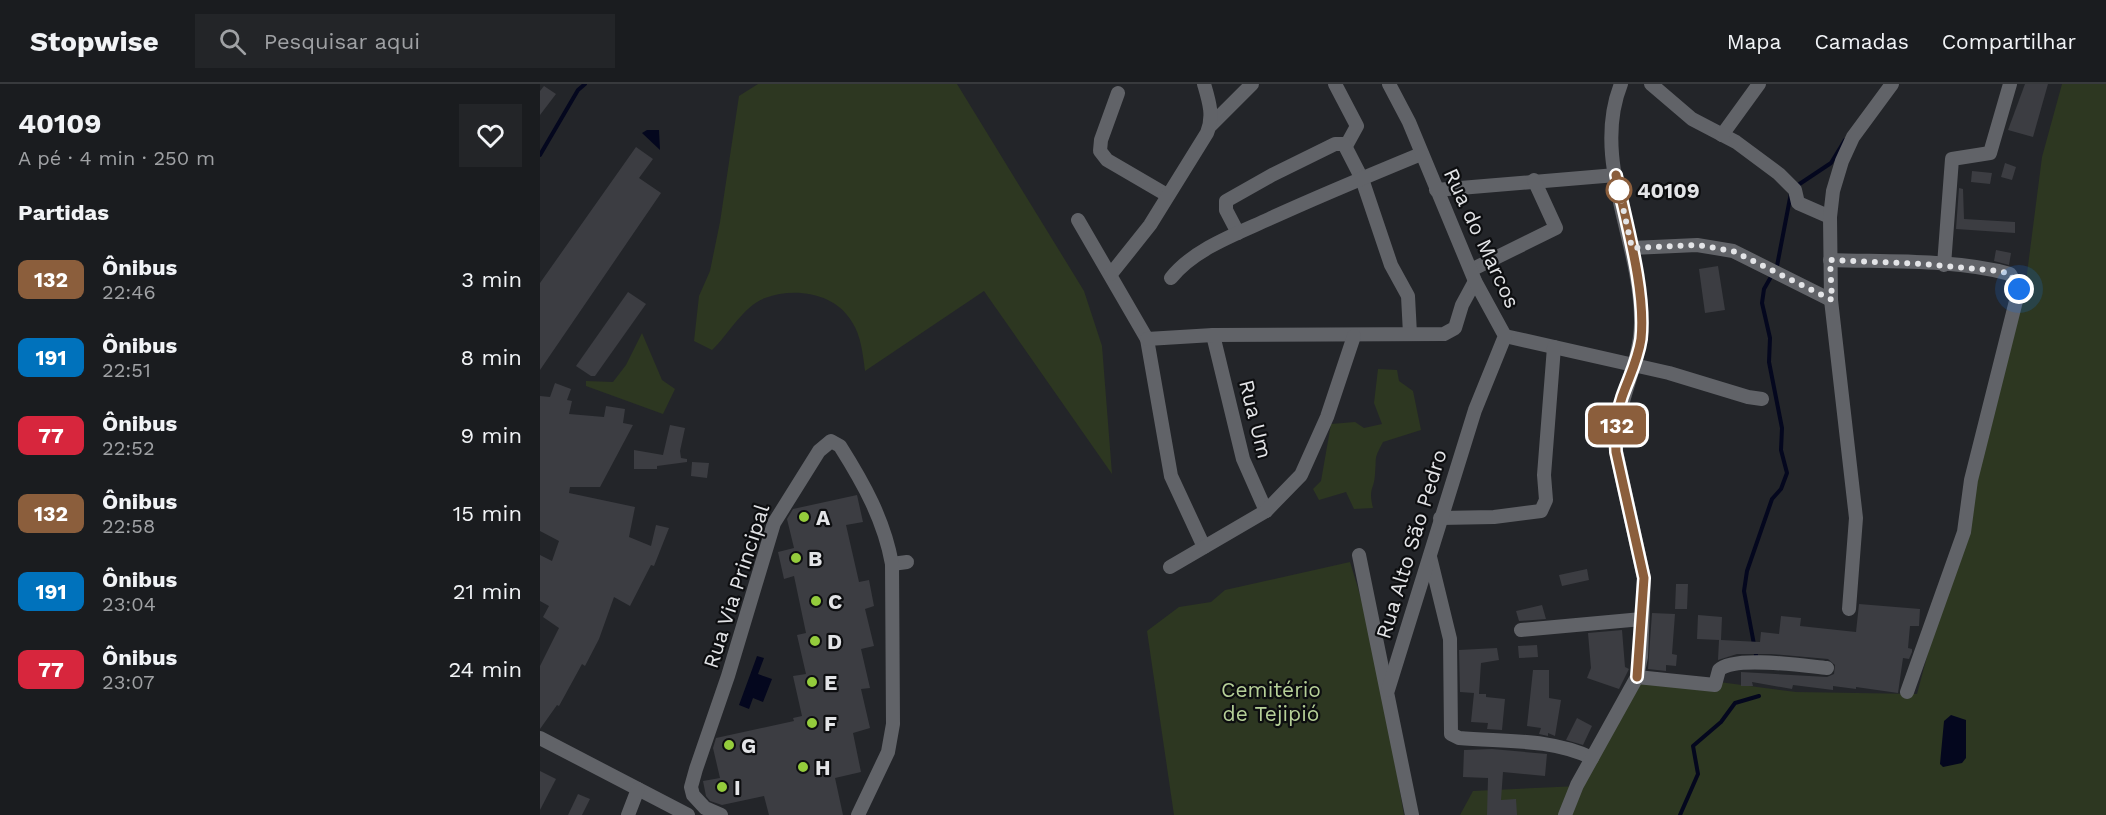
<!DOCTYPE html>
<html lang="pt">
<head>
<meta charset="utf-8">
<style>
	body { margin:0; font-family:"Work Sans",sans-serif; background:#232528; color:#f1f3f6; height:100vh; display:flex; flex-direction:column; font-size:22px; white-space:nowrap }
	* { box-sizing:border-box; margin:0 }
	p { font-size:20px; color:#9fa1a4 }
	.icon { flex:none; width:33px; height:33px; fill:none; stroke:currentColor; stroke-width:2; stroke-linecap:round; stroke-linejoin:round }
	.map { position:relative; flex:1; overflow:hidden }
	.panel { display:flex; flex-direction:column; background:#1a1c1f; width:540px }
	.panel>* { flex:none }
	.badge { padding:0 12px; border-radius:9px; font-size:21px; line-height:39px }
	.you { position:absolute; width:30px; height:30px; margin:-15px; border:4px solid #fff; border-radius:50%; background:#1a73e8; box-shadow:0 0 0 9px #1a73e833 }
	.map>.badge { position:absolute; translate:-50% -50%; box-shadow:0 0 0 3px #fff }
	h2 { padding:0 18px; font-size:22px; line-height:54px }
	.round { display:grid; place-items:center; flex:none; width:63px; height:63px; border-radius:0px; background:#232528 }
	.head { display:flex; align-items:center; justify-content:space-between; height:102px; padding:0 18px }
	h1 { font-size:28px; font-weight:700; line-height:45px }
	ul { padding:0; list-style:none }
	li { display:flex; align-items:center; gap:18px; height:78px; padding:0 18px }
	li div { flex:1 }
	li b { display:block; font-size:22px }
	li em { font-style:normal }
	li .badge { min-width:66px; font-weight:700; text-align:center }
	header { display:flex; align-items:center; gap:36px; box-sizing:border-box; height:84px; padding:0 30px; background:#1a1c1f; border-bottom:2px solid #383a3d }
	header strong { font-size:28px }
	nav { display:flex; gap:33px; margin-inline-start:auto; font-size:21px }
	.search { width:420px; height:54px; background:#232528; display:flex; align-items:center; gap:15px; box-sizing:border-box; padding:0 21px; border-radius:0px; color:#9fa1a4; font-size:22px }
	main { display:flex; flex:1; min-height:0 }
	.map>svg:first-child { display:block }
</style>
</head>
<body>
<header>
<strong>Stopwise</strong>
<div class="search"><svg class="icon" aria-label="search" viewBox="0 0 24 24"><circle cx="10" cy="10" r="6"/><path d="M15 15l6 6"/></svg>Pesquisar aqui</div>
<nav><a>Mapa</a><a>Camadas</a><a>Compartilhar</a></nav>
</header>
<main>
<section class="panel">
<div class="head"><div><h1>40109</h1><p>A pé · 4 min · 250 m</p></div><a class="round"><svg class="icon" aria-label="heart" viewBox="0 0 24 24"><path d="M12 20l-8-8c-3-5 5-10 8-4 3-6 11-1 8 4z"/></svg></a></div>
<h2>Partidas</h2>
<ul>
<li><span class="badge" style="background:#8b5e3c;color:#fff">132</span><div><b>Ônibus</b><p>22:46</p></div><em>3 min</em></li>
<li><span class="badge" style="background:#0072bc;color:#fff">191</span><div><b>Ônibus</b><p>22:51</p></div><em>8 min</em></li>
<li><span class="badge" style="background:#d7263d;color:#fff">77</span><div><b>Ônibus</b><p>22:52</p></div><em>9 min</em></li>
<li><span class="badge" style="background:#8b5e3c;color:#fff">132</span><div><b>Ônibus</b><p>22:58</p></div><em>15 min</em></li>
<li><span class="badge" style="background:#0072bc;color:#fff">191</span><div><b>Ônibus</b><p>23:04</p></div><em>21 min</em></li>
<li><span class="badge" style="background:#d7263d;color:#fff">77</span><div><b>Ônibus</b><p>23:07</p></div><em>24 min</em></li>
</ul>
</section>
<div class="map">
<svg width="1566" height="731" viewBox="0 0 1566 731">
	<rect width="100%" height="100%" fill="#232529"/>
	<!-- green -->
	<g fill="#2d3721">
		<path d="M 218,0 L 417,0 L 544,207 L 562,262 L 572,390 L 444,207 L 325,287 C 323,271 321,251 312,238 C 295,209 255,203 225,214 C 203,222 189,250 172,266 L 154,257 L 159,212 L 170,187 L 180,138 L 199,12 Z"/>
		<polygon points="1522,0 1566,0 1566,731 920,731 933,707 1039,702 1103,588 1256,608 1377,610 1485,205 1502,73"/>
		<polygon points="102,249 122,296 135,305 123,330 46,302 46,297 73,298 86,281"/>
		<path d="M 838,285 L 857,286 L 859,297 L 873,307 L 881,346 L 843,358 C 833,377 837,371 835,390 C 834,407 828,403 833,424 L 814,425 L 806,408 L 779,416 L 773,405 L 781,397 L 791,340 L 815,338 L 824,344 L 842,340 L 834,319 Z"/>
		<path d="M 810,478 C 837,560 849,646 864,731 L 634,731 L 607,547 L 639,523 L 671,518 L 685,506 Z"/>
	</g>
	<!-- water -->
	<g fill="#04071e">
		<polygon points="107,46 119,46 120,66 102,49"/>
		<polygon points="217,572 224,574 218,590 232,595 223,618 213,614 209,625 199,621"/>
		<polygon points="1411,631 1426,636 1426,674 1422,679 1403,683 1400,680 1404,637"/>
	</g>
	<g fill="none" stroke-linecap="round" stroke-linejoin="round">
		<!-- stream -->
		<g stroke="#04071e" stroke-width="4">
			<polyline points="0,71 38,6 45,0"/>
			<polyline points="1255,103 1291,79 1305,56"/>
			<polyline points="1237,182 1251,109"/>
			<polyline points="1216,571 1204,507 1207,487 1232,415 1241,405 1247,389 1241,366 1242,344 1229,278 1230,254 1222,219 1224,205 1232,191"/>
			<polyline points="1140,731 1158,690 1153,662 1181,638 1195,619 1219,612"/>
		</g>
	</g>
	<!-- building -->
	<g fill="#3c3d42">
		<polygon points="1485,0 1508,0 1493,53 1468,46"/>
		<polygon points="4,2 16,10 0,31 0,7"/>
		<polygon points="96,63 113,75 99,94 121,109 0,286 0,199"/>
		<polygon points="1465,79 1476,83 1472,96 1461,93"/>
		<polygon points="1432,87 1452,89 1450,100 1431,98"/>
		<polygon points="1419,104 1423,105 1424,135 1475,138 1475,149 1416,145"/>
		<polygon points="1456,166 1471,169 1469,181 1454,177"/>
		<polygon points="1178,182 1185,226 1165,229 1159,185"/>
		<polygon points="88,208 106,220 55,292 51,292 36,282"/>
		<polygon points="15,299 31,305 27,316 32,317 29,330 64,333 66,322 85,325 83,339 93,341 60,403 30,403 29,409 95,423 89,453 111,462 116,441 129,444 114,482 111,481 90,522 74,513 59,555 45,582 42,580 19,622 17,621 0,645 0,582 19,544 3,533 9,522 0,517 0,471 12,477 19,457 0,447 0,312 10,313"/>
		<polygon points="130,341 145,344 140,367 141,374 147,375 147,378 117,382 117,385 94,385 94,366 123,371"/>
		<polygon points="152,378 169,379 167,394 151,392"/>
		<polygon points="317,411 323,438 306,441 319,498 329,496 334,522 325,525 334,562 321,565 330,604 321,605 330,644 313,649 321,688 295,694 303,731 229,731 224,712 182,721 170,717 166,712 163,697 180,694 173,664 176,654 254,637 253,634 262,632 253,592 266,590 257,551 266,549 254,492 244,495 238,468 254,464 247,435 253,425"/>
		<polygon points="1047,485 1049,496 1022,502 1019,491"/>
		<polygon points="1136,500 1148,500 1147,525 1135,525"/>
		<polygon points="1319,520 1380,525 1379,542 1370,542 1368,564 1372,565 1372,568 1369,575 1363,574 1358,609 1316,603 1316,605 1293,602 1293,606 1253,601 1252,605 1212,598 1213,602 1201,602 1201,588 1287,593 1294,590 1295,581 1288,575 1231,570 1197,570 1178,576 1179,556 1157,555 1158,531 1182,533 1181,556 1220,558 1221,548 1239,550 1241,532 1261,534 1260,542 1316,548"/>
		<polygon points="1002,521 1006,535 979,537 976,527"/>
		<polygon points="1112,529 1135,530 1132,570 1137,571 1136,582 1126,581 1126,587 1108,585"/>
		<polygon points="1082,546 1085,583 1089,585 1079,605 1047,594 1051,584 1048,549"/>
		<polygon points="997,561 998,573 979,574 978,562"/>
		<polygon points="957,564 959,576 941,579 939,610 946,610 946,613 965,615 962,646 947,645 948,639 931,638 934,609 920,608 919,566"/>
		<polygon points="993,586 1009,586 1009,614 1021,616 1015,652 1008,649 1008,652 999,650 1001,644 987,642"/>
		<polygon points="1037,634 1052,642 1043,661 1026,656"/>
		<polygon points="952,665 1007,670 1005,692 963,688 961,716 976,715 977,731 947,731 948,694 923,693 924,666"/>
		<polygon points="0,687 16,695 0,726"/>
		<polygon points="38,710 50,715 42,731 28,731"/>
	</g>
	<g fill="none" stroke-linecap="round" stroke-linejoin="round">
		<!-- minor -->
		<g stroke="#616368" stroke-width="14">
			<polyline points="795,0 817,42 806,62"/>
			<polyline points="1111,0 1152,35 1196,58 1239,90 1255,106 1258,119 1290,133"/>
			<polyline points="578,9 561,56 560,67 567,76 627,111"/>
			<polyline points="671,41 712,0"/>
			<polyline points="1182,51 1219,0"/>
			<polyline points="896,106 1076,91"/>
			<polyline points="538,136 607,255 631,392 664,463"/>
			<polyline points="698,149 686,126 686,117 732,91 795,60 804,60 822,95 851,181 868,212 870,250"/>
			<polyline points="1092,164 1157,161 1193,167 1291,216"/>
			<path d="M 1290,176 C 1346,178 1416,175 1470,190 L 1479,205 L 1431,396 L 1424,448 L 1367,608"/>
			<polyline points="1404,181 1412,75 1450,69 1470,0"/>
			<polyline points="931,186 1016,144 994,96"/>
			<path d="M 571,190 L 610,141 L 667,49 C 674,32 669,17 664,0"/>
			<path d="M 631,194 C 654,165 696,150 729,135 C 779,112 830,91 881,70"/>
			<polyline points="673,251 703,375 726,427"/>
			<polyline points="965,252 1129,289 1208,313 1222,315"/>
			<polyline points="607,255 673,251 904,250 915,244 922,221 935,197"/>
			<polyline points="900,434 954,433 1001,427 1006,416 1004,391 1014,263"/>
			<polyline points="819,471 872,731"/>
			<path d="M 890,473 L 910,555 L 911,650 L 919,654 C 964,658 1010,654 1052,674"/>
			<polyline points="352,480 367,478"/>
			<polyline points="630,483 726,427 761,391 787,333 814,252"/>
			<polyline points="1309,525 1316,434 1291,216 1290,133 1293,107 1302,77 1313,53 1352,0"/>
			<polyline points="981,546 1102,535"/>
			<path d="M 1097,593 L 1175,601 L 1179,586 C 1194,571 1265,582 1287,584"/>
			<polyline points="848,606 935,326 965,252 935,197 869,38 849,0"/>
			<polyline points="0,654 148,731"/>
			<polyline points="88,731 98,705"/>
			<path d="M 181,731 L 165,724 L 153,711 L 151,703 L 156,685 L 188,592 L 234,439 L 279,367 L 291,357 L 300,362 C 324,400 344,436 352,480 L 353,640 L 348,668 L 318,731"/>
			<path d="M 1025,731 L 1037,701 L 1097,593 L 1101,573 L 1104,494 L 1076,367 C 1074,318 1102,282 1101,234 C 1100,156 1051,75 1081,0"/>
		</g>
	</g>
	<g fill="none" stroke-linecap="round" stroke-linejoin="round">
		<!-- line casing -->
		<g stroke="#fff" stroke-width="14">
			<path id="line" d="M 1076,91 C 1086,139 1106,206 1101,255 C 1098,276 1089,293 1082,313 C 1076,330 1075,349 1076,368 L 1104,494 L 1097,593"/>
		</g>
		<!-- line -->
		<use href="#line" stroke="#8b5e3c" stroke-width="9"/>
		<!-- walk -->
		<polyline stroke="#e3e4e7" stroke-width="6" stroke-dasharray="0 10.8" points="1079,106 1092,164 1157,161 1193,167 1292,216 1290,176 1384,180 1459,187 1470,190 1479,205"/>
	</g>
	<!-- markers -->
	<circle fill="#fff" stroke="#8b5e3c" stroke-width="3" cx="1079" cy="106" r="12"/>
	<g fill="#94cc3c" stroke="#0d0e10" stroke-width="2">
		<circle cx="264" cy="433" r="6"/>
		<circle cx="256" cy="474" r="6"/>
		<circle cx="276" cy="517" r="6"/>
		<circle cx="275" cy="557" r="6"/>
		<circle cx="272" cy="598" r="6"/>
		<circle cx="272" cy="639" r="6"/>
		<circle cx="189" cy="661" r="6"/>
		<circle cx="263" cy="683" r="6"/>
		<circle cx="182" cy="703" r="6"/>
	</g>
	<g text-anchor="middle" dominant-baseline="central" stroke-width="4.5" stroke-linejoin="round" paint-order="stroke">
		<!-- stop labels -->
		<g font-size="21" font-weight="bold" fill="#e3e4e7" stroke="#0d0e10" text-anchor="start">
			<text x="1097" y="106">40109</text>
		</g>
		<!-- street labels -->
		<g font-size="21" fill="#e3e4e7" stroke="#0d0e10">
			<text transform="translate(942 154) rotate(65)">Rua do Marcos</text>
			<text transform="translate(716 335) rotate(76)">Rua Um</text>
			<text transform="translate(871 460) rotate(-73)">Rua Alto São Pedro</text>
			<text transform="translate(196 502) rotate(-72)">Rua Via Principal</text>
		</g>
		<!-- poi labels -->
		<g font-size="21" font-weight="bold" fill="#e3e4e7" stroke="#0d0e10" text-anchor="start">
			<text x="276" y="433">A</text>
			<text x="268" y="474">B</text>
			<text x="288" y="517">C</text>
			<text x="287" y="557">D</text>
			<text x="284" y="598">E</text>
			<text x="284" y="639">F</text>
			<text x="201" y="661">G</text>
			<text x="275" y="683">H</text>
			<text x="194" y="703">I</text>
		</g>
		<!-- park labels -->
		<g font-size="21" fill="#b6d098" stroke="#0d0e10">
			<text x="731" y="605">Cemitério<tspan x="731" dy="24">de Tejipió</tspan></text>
		</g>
	</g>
</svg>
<div class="you" style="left:1479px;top:205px"></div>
<b class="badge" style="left:1077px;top:341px;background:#8b5e3c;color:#fff">132</b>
</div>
</main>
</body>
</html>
